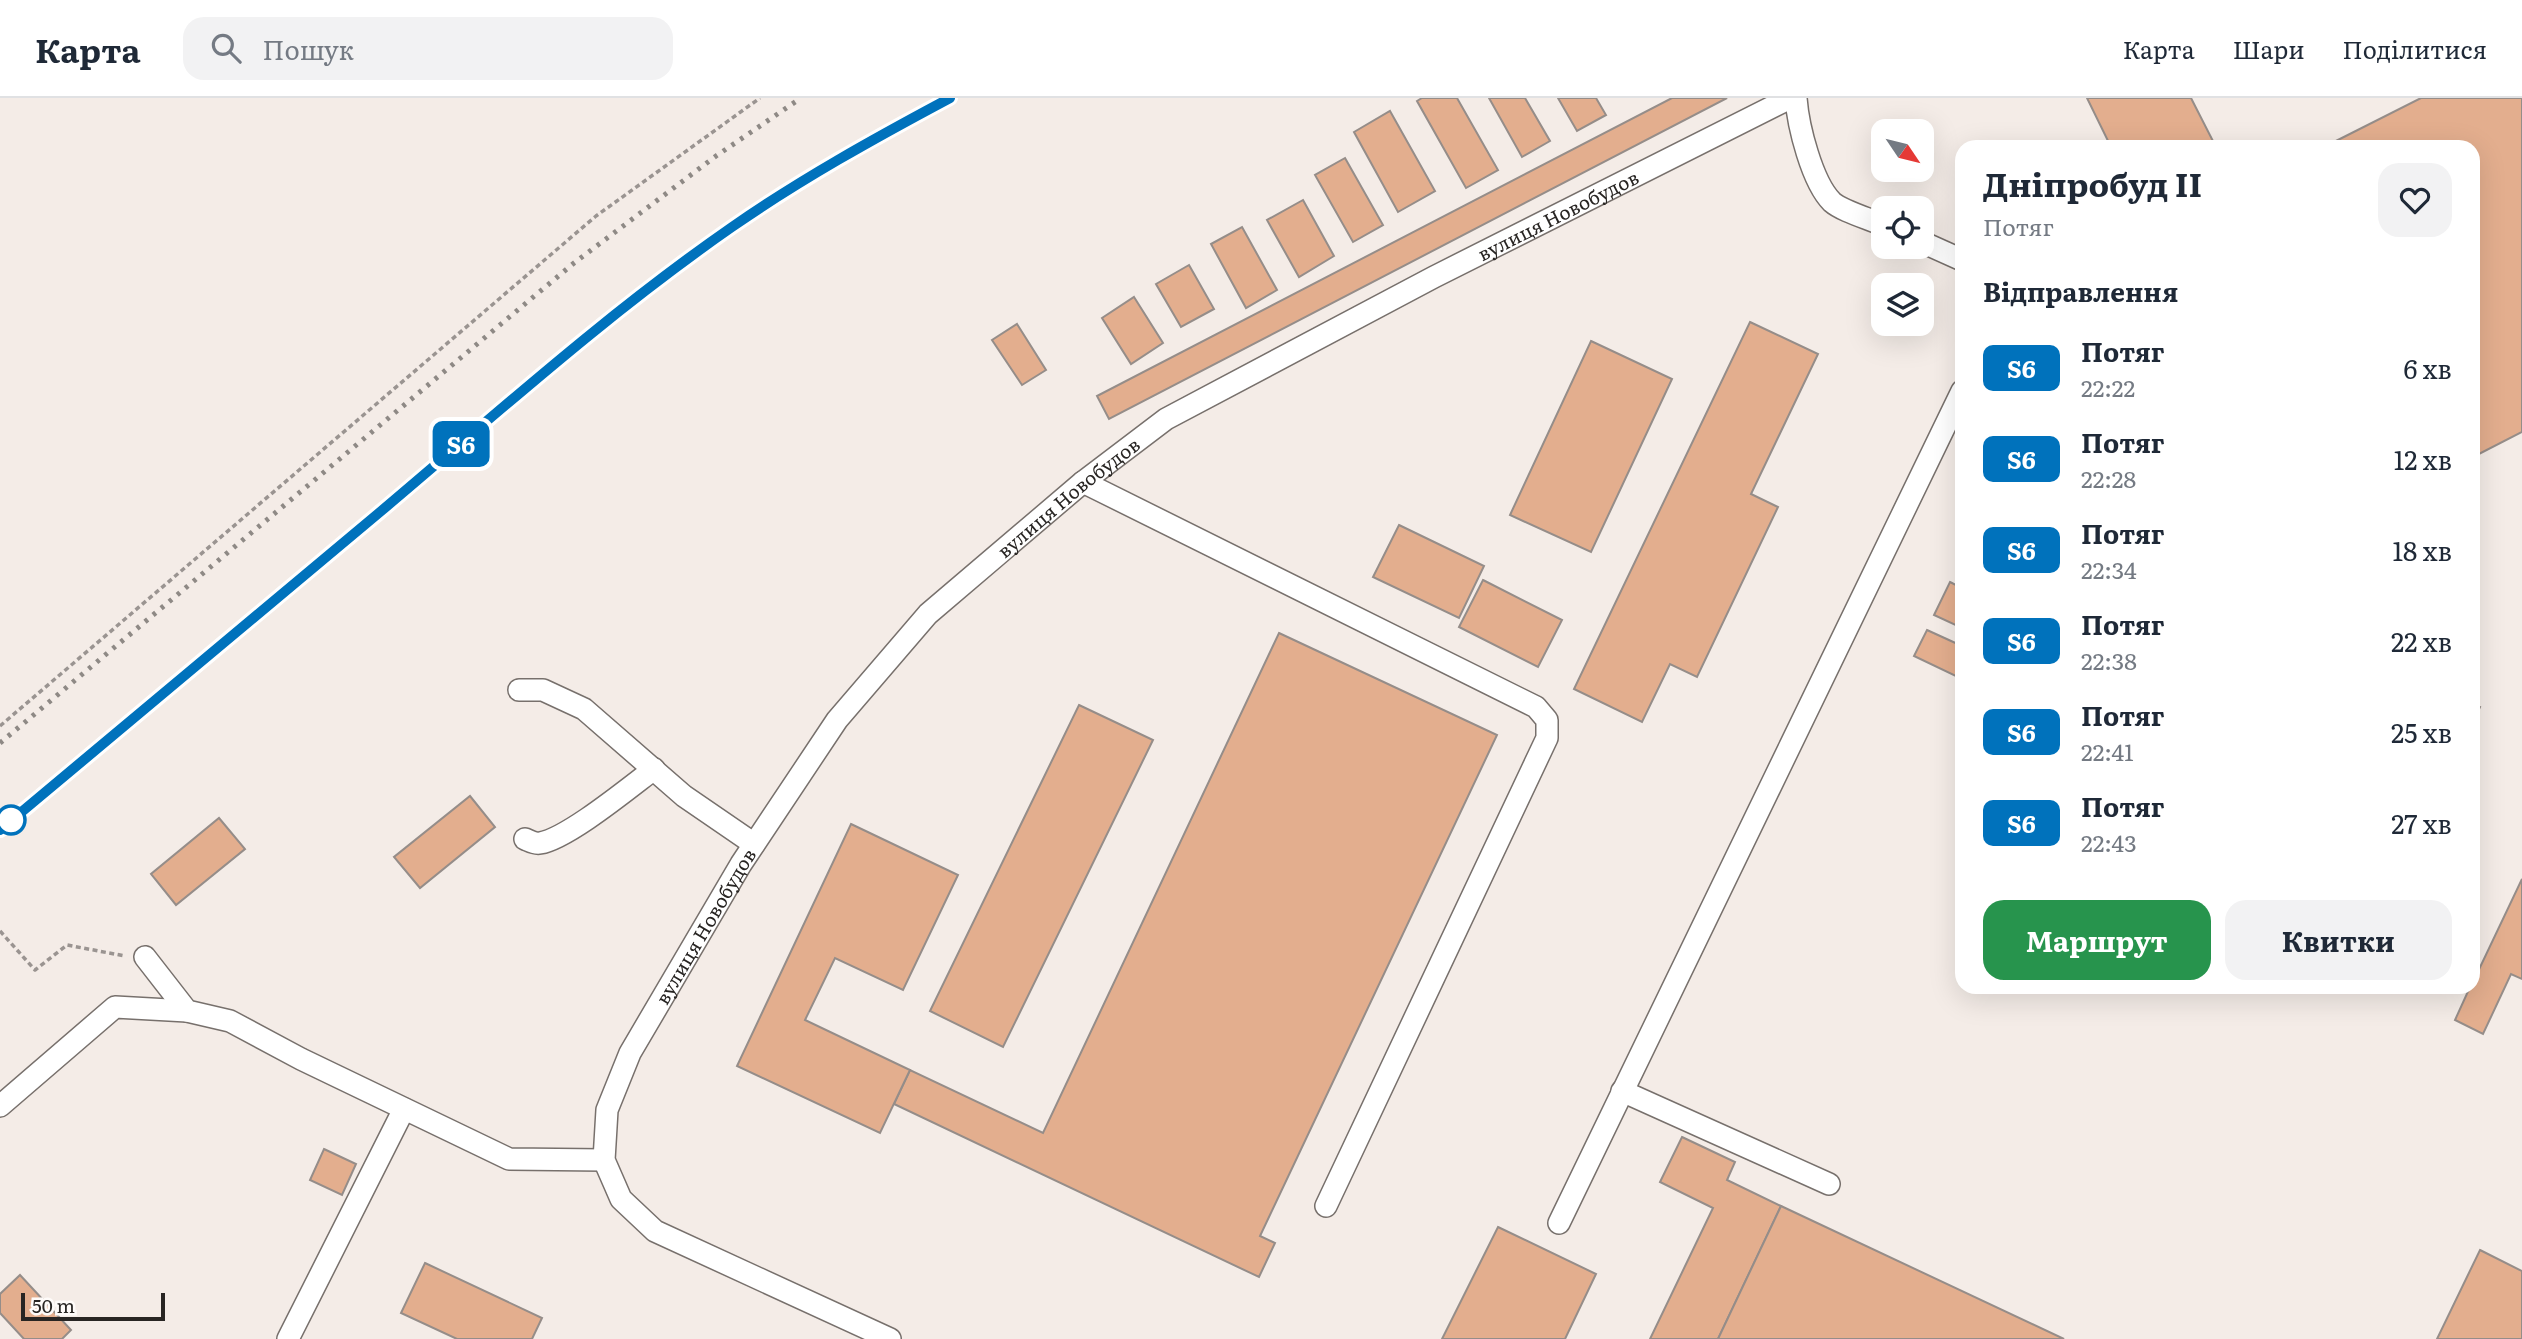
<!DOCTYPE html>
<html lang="uk">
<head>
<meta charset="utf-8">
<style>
	body { margin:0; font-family:Literata,serif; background:#f2f2f3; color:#1f2937; height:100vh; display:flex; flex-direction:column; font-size:26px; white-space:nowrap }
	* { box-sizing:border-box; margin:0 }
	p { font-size:23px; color:#747a83 }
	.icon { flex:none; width:38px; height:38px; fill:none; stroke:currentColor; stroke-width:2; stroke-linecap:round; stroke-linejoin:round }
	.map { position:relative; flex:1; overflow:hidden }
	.sheet { position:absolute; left:1955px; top:42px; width:525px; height:854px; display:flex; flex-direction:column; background:#fff; border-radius:21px; box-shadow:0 7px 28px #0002 }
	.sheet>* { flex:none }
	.badge { padding:0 14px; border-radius:10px; font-size:24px; line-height:46px }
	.needle { width:46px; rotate:125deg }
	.fabs { position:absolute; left:1871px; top:21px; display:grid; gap:14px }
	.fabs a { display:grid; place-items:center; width:63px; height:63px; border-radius:14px; background:#fff; box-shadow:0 7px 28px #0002; font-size:35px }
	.scale { position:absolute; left:21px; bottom:18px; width:144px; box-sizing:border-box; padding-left:7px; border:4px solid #282523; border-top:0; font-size:19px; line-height:24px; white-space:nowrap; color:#282523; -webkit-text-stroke:5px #fefbf9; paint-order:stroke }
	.map>.badge { position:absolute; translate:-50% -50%; box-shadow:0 0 0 4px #fff }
	h2 { padding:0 28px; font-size:26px; line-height:63px }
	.round { display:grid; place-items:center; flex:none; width:74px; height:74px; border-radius:21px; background:#f2f2f3 }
	.overview { display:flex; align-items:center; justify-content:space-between; height:119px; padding:0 28px }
	h1 { font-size:33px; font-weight:700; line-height:52px }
	.cta { display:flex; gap:14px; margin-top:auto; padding:14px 28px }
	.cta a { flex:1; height:80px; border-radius:21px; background:#27944d; color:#fff; font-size:28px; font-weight:700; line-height:80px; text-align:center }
	.cta a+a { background:#f2f2f3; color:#1f2937 }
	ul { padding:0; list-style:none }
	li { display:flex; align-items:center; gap:21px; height:91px; padding:0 28px }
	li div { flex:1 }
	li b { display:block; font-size:26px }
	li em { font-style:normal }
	li .badge { min-width:77px; font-weight:700; text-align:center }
	header { display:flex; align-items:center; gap:42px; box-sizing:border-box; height:98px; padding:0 35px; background:#fff; border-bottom:2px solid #e0e1e3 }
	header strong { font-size:33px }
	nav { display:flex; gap:38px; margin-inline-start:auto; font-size:24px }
	.search { width:490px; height:63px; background:#f2f2f3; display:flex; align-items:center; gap:18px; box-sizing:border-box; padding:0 24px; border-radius:21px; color:#747a83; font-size:26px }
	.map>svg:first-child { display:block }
</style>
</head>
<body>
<header>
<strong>Карта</strong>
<div class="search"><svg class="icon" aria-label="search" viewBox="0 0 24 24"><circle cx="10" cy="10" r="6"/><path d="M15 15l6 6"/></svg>Пошук</div>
<nav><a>Карта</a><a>Шари</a><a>Поділитися</a></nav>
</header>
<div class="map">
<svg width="2522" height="1241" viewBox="0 0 2522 1241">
	<rect width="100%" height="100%" fill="#f4ece7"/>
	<!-- building -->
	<g fill="#e3ae8e" stroke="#958d89" stroke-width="2">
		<polygon points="1422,0 1457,0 1498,72 1466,90 1417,3"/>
		<polygon points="1489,0 1525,0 1550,43 1522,59"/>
		<polygon points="1558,0 1596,0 1606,17 1577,33"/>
		<polygon points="1672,0 1727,0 1109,321 1097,298"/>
		<polygon points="2087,0 2191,0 2216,49 2111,49"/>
		<polygon points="2421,0 2522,0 2522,334 2473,359 2473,49 2324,49"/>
		<polygon points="1390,13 1435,93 1398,114 1354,34"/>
		<polygon points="1345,60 1383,127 1353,144 1315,77"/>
		<polygon points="1303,102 1334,158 1299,179 1267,122"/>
		<polygon points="1242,129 1277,192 1246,210 1211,146"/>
		<polygon points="1189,167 1214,211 1181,229 1156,186"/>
		<polygon points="1134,199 1163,245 1131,266 1102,220"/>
		<polygon points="1750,224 1818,256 1751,396 1778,409 1697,579 1670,566 1642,624 1574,591"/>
		<polygon points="1017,226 1046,272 1022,287 992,242"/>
		<polygon points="1591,243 1672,281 1591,454 1510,417"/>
		<polygon points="1399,427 1484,468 1459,520 1373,479"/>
		<polygon points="1483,482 1562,522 1538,569 1459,529"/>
		<polygon points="1950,484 1962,490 1962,530 1934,517"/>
		<polygon points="1927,532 1962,548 1962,581 1914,558"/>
		<polygon points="1279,535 1497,637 1260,1138 1275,1145 1259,1179 894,1006 910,972 1043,1035"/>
		<polygon points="2473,606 2480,609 2473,624"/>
		<polygon points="1079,607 1153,642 1003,949 930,913"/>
		<polygon points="470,698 495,729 420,790 394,759"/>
		<polygon points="219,720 245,751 176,807 151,776"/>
		<polygon points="851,726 958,777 903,892 835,860 805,922 910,972 880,1035 737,968"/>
		<polygon points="2522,781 2522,881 2511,876 2483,936 2455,922 2470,889 2473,889 2473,884"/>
		<polygon points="1682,1039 1735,1064 1727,1082 1781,1108 1718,1241 1650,1241 1713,1110 1660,1084"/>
		<polygon points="324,1051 356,1066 342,1097 310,1082"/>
		<polygon points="1781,1108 2064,1241 1718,1241"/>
		<polygon points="1498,1129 1596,1176 1565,1241 1442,1241"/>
		<polygon points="2480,1152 2522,1173 2522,1241 2437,1241"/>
		<polygon points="425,1165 542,1220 532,1241 457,1241 401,1215"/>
		<polygon points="20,1177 71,1232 62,1241 24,1241 0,1215 0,1196"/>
	</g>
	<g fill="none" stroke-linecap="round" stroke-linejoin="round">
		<!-- minor casing -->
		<g stroke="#77706c" stroke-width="24">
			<g id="minor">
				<path d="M 1796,0 C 1798,28 1812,84 1832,104 C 1842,113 1870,121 1883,127"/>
				<polyline points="1922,144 1962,162"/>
				<polyline points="1083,384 1536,609 1547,622 1547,640 1326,1108"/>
				<polyline points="519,592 543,592 584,611 684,698 754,746"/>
				<path d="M 525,741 C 530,743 534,746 540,745 C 567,741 630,689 654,671"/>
				<polyline points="145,859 187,913 230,923 301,961 509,1061 604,1062"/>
				<polyline points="1622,993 1829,1086"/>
				<polyline points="0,1008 115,909 187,913"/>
				<polyline points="1559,1125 1962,293"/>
				<polyline points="288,1241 404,1011"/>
				<path id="s1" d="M 890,1241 L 655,1133 L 621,1101 L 604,1062 L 607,1012 L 630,955 L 741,766 L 837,622 L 928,516 L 1083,384 L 1166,321 L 1434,179 L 1790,0"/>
			</g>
		</g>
		<!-- path -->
		<g stroke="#9a9491" stroke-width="3.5" stroke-dasharray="5 3.5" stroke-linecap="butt">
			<polyline points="0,628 596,118 760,0"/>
			<polyline points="0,833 35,872 67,847 125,858"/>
		</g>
		<!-- minor -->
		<use href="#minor" stroke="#fff" stroke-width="21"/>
		<!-- rail -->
		<g stroke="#8e8985" stroke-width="5" stroke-dasharray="3.5 7" stroke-linecap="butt">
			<polyline points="0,645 574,165 716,58 801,0"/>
			<path d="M 0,731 C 133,621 266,510 398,398 C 507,307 615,211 732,129 C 801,81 875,39 950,0"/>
		</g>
	</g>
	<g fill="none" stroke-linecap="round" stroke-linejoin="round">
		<!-- line casing -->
		<g stroke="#fff" stroke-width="16">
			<path id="line" d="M 0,732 C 126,625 254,521 380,414 C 495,317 608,215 732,129 C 801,81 875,40 950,0"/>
		</g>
		<!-- line -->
		<use href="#line" stroke="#0072bc" stroke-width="10"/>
	</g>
	<!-- markers -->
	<circle fill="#fff" stroke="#0072bc" stroke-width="3.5" cx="11" cy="722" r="14"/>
	<g text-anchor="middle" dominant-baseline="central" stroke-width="7" stroke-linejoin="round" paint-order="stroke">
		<!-- street labels -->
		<g font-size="19" fill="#282523" stroke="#fefbf9">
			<text stroke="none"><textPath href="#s1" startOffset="1741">вулиця Новобудов</textPath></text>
			<text stroke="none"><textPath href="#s1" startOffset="1174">вулиця Новобудов</textPath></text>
			<text stroke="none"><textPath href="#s1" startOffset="607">вулиця Новобудов</textPath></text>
		</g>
	</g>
</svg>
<div class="fabs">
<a><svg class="needle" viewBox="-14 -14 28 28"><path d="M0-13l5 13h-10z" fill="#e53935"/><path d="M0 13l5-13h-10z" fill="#747a83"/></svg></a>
<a><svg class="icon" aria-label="locate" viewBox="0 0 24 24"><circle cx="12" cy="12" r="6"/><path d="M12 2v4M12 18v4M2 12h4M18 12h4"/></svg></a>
<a><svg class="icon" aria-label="layers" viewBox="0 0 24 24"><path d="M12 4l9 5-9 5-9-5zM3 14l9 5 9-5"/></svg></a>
</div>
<div class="scale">50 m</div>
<b class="badge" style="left:461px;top:346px;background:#0072bc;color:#fff">S6</b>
<section class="sheet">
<div class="overview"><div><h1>Дніпробуд ІІ</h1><p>Потяг</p></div><a class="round"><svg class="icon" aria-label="heart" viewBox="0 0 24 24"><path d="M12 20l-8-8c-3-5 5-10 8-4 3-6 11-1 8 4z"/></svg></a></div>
<h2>Відправлення</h2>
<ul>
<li><span class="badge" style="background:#0072bc;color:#fff">S6</span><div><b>Потяг</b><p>22:22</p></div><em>6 хв</em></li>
<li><span class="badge" style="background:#0072bc;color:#fff">S6</span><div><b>Потяг</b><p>22:28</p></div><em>12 хв</em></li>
<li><span class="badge" style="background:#0072bc;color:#fff">S6</span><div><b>Потяг</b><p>22:34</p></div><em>18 хв</em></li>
<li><span class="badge" style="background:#0072bc;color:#fff">S6</span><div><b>Потяг</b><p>22:38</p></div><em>22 хв</em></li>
<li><span class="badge" style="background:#0072bc;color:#fff">S6</span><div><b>Потяг</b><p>22:41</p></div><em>25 хв</em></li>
<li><span class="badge" style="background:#0072bc;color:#fff">S6</span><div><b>Потяг</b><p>22:43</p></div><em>27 хв</em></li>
</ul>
<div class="cta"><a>Маршрут</a><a>Квитки</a></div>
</section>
</div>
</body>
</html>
